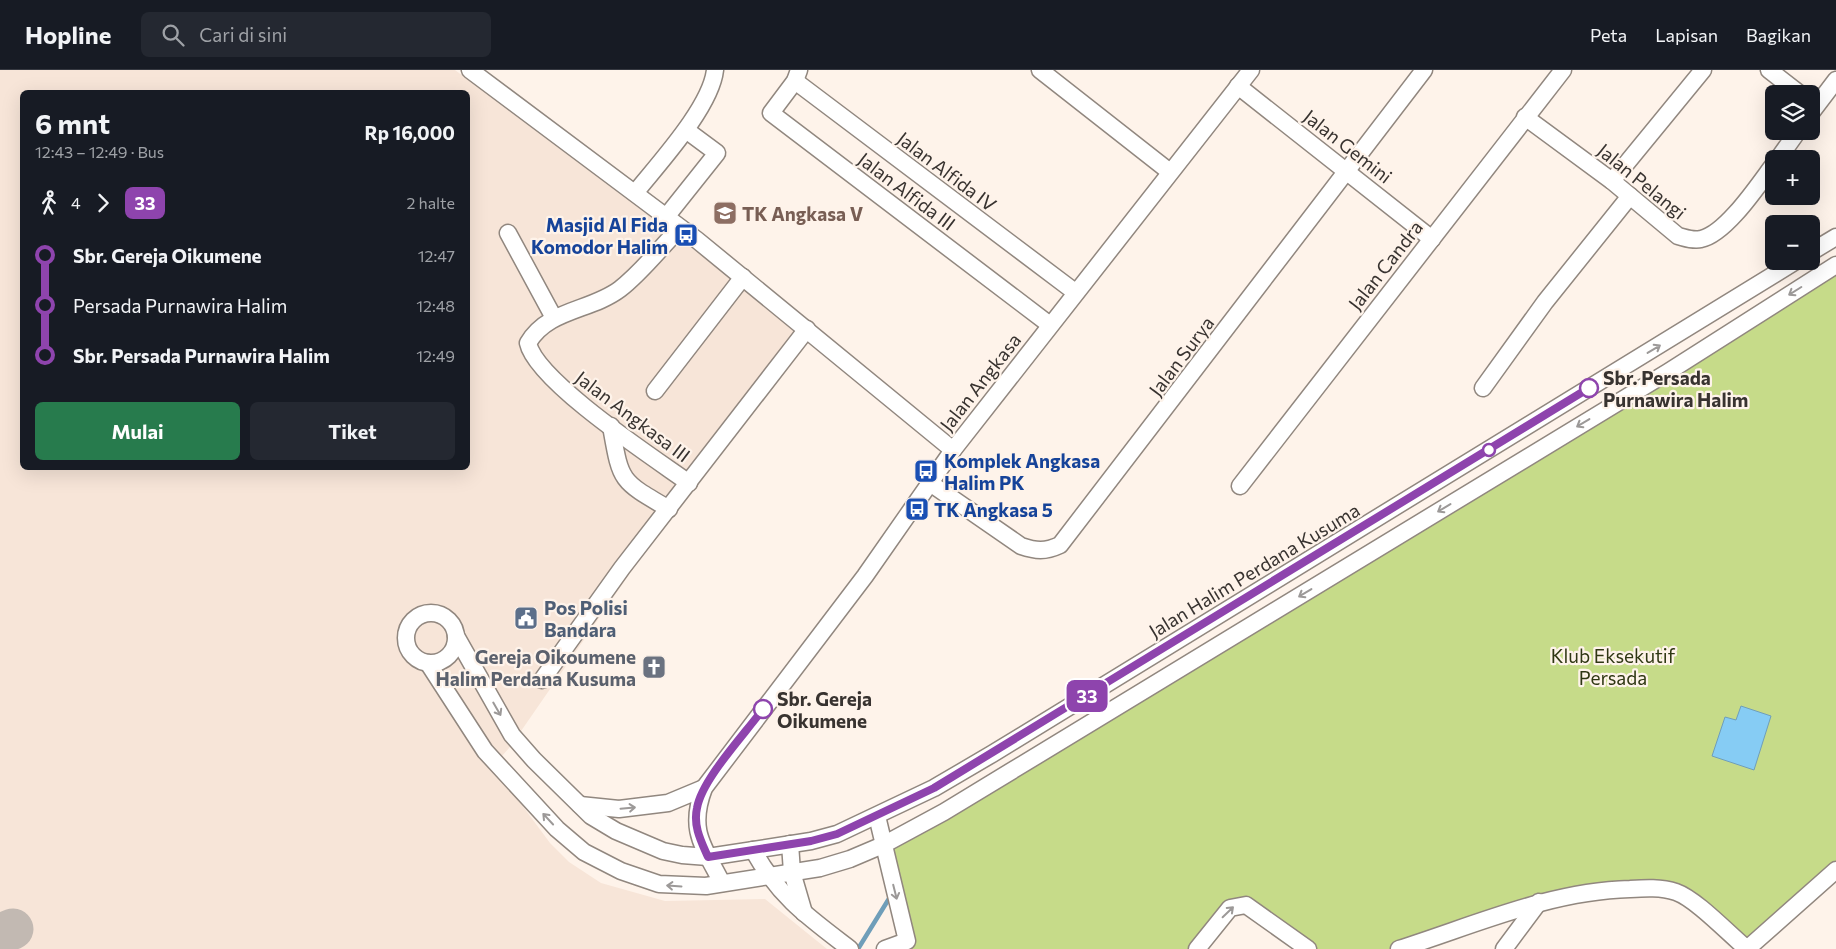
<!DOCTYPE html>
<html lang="id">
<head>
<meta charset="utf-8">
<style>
	body { margin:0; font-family:Commissioner,sans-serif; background:#242831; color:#f1f3f6; height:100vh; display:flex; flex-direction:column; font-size:19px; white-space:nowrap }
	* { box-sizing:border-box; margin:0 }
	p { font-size:16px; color:#9ea1a6 }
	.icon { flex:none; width:28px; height:28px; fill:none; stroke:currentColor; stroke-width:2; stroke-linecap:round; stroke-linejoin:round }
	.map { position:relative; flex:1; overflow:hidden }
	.drawer { position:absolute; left:20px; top:20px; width:450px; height:380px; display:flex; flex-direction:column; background:#171b24; border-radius:8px; box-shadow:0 5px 20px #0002 }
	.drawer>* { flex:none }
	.badge { padding:0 10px; border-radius:8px; font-size:18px; line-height:32px }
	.fabs { position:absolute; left:1765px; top:15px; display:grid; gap:10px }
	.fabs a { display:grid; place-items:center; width:55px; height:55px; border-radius:8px; background:#171b24; box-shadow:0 5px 20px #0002; font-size:25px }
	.map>.badge { position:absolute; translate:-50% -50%; box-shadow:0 0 0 2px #fff }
	.legs { display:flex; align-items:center; gap:8px; height:55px; padding:0 15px; font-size:16px }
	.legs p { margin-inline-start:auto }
	.headline { display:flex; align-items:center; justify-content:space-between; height:85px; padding:0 15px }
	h1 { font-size:28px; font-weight:700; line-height:38px }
	.button { display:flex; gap:10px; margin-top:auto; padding:10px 15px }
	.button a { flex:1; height:58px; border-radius:8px; background:#277b4d; color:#fff; font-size:20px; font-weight:700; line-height:58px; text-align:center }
	.button a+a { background:#242831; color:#f1f3f6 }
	ul { padding:0 15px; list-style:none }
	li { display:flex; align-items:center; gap:18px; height:50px; font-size:19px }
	li i { display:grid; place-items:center; width:8px; height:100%; margin:0 6px; background:currentColor }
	li i::after { content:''; width:12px; height:12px; margin:-6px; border:4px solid; border-radius:50%; background:#171b24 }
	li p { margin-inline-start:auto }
	li:first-child i { background:linear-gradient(#0000 50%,currentColor 0) }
	li:last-child i { background:linear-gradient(currentColor 50%,#0000 0) }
	header { display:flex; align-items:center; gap:30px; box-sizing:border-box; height:70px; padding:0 25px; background:#171b24; border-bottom:1px solid #363941 }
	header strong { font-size:24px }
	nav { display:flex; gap:28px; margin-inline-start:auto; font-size:18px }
	.search { width:350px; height:45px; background:#242831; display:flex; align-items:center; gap:12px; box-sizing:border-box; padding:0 18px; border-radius:8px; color:#9ea1a6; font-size:19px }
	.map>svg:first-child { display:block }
</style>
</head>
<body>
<header>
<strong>Hopline</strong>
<div class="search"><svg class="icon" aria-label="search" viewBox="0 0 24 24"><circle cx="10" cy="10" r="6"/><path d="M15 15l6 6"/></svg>Cari di sini</div>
<nav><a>Peta</a><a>Lapisan</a><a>Bagikan</a></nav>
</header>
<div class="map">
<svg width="1836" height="879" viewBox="0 0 1836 879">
	<rect width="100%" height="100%" fill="#fef3ea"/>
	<!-- built -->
	<path fill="#f7e5d8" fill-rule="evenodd" d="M 0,0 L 455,0 L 810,266 L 691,415 L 510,677 L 493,696 L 550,773 L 569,792 L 601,813 L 665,831 L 765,829 L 827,879 L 0,879 ZM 22,22 L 468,22 L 468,398 L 22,398 Z"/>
	<!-- green -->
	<polygon fill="#c6db89" points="1836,195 1836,799 1747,879 1676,822 1622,819 1398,879 1308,879 1238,835 1197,879 908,879 883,775"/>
	<!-- water -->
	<polygon fill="#86ccf4" stroke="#6f9eb9" points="1741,636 1771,646 1754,700 1712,686 1725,647 1736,650"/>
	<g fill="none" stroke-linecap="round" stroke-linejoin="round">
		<!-- stream -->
		<polyline stroke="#6f9eb9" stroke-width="4.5" points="858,879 890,827"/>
		<!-- taxiway -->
		<polyline stroke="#c2b9b2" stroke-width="41" points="0,864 13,859"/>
		<!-- minor casing -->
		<g stroke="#91877f" stroke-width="19">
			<g id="minor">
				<polyline points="470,0 697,170 953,380"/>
				<polyline points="799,0 795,11 771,43 1050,255"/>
				<polyline points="1040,0 1170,102"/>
				<polyline points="1769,0 1800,24"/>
				<polyline points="795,11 1075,222"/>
				<polyline points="1238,16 1432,169"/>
				<polyline points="1811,43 1836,10"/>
				<path d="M 1525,47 L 1612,111 L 1678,166 C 1686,168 1693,171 1701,169 C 1726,164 1759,114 1774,94"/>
				<polyline points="1778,89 1798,61"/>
				<polyline points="1612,111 1703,0"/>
				<path d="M 635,123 C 659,93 711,37 715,0"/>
				<polyline points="666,147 717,83 686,60"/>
				<path d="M 680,158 C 660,178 642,202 620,219 C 591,241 548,239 528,273 C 536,311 654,388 689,413"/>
				<polyline points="508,163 554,248"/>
				<polyline points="1811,182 1836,167"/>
				<polyline points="1483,318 1545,232 1630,126"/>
				<polyline points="655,321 743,207"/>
				<path d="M 611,356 C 621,412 619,410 669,439"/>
				<path d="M 930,413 L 1021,476 C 1036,481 1045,482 1060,475 L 1424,0"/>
				<polyline points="1240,416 1563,0"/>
				<circle cx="431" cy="568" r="25"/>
				<polyline points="456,566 512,665 534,690 591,746 616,761 663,781 682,785 708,787 811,771 837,764 934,718 992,684 1796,191"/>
				<polyline points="428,593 485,681 557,759 584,782 621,801 659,814 706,816 820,798 850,789 883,775 944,742 1668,302 1836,195"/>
				<polyline points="542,610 622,498 807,259"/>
				<polyline points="580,735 619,739 668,733 704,718"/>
				<polyline points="877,746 907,871 885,879"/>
				<polyline points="790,774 792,802 804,843"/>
				<path d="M 753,780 C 779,827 808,847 850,879"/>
				<path d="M 722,813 C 703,776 688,760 704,718 L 865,506 L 953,380 L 1251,0"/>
				<polyline points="1197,879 1230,838 1246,835 1308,879"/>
				<path d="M 1399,879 C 1475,855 1550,821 1630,819 C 1645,818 1661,817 1676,822 C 1696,829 1729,864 1747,879"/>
				<polyline points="1504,879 1539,832"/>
				<polyline points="1747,879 1836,800"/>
			</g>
		</g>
		<!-- minor -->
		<use href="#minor" stroke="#fff" stroke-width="16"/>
	</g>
	<!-- one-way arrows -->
	<defs><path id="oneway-shaft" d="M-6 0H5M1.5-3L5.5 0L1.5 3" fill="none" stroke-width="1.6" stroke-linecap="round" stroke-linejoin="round" transform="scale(1.25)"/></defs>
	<g stroke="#9c9998">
		<use href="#oneway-shaft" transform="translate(1795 221) rotate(148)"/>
		<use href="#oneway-shaft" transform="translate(1654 279) rotate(-31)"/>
		<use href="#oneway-shaft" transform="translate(1583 353) rotate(149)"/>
		<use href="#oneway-shaft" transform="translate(1444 438) rotate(149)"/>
		<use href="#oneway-shaft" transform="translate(1305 523) rotate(149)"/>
		<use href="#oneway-shaft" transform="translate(497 639) rotate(60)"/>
		<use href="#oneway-shaft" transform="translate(628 738) rotate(-5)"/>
		<use href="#oneway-shaft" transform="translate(548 749) rotate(-133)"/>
		<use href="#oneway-shaft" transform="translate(674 816) rotate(-176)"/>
		<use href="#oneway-shaft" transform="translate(895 822) rotate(76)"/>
		<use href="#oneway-shaft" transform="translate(1228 842) rotate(-44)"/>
	</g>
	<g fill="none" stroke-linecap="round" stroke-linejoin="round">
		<!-- line-1 casing -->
		<g stroke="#fff" stroke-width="11">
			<path id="line-1" d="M 763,639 C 745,664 702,709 697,738 C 693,756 701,771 708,787 L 811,771 L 837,764 L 934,718 L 1589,318"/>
		</g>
		<!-- line-1 -->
		<use href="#line-1" stroke="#8e44ad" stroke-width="8"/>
	</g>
	<!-- icons -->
	<defs>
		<g id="school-square" transform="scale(1.25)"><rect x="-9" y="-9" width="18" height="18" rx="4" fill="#8d6e63" stroke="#fef3ea"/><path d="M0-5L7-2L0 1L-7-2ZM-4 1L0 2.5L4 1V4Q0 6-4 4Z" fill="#fff"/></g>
		<g id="bus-square" transform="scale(1.25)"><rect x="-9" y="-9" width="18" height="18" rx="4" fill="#1a4fb4" stroke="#fef3ea"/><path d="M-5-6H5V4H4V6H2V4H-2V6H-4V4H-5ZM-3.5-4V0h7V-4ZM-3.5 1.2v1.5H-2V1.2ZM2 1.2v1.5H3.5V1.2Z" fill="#fff"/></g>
		<g id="civic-square" transform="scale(1.25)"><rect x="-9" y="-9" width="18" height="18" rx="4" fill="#5c6f8a" stroke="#fef3ea"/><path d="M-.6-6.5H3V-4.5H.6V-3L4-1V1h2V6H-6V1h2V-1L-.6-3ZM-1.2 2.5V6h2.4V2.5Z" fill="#fff"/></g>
		<g id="church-square" transform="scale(1.25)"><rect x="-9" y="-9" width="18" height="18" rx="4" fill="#6b7280" stroke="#fef3ea"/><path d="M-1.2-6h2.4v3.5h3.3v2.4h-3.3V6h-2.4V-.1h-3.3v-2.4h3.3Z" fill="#fff"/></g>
	</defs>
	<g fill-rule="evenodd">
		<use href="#school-square" x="725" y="143"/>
		<use href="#bus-square" x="686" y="165"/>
		<use href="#bus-square" x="926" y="401"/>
		<use href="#bus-square" x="917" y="439"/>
		<use href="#civic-square" x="526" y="548"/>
		<use href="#church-square" x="654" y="597"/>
	</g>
	<!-- markers -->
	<g fill="#fff" stroke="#8e44ad" stroke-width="2.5">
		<circle cx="1589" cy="318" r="9"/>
		<circle cx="1489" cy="380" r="6"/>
		<circle cx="763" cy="639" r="9"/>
	</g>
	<g text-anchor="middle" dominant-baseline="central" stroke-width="4.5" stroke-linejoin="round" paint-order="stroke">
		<!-- street labels -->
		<g font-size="19" fill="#383330" stroke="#fef3ea">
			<text transform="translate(1348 76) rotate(38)">Jalan Gemini</text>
			<text transform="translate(947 101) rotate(37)">Jalan Alfida IV</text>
			<text transform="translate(1642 111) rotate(39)">Jalan Pelangi</text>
			<text transform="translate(907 121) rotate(37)">Jalan Alfida III</text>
			<text transform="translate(1385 195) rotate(-52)">Jalan Candra</text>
			<text transform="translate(1181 286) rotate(-53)">Jalan Surya</text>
			<text transform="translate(980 312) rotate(-52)">Jalan Angkasa</text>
			<text transform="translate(633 346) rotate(37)">Jalan Angkasa III</text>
			<text transform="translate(1254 500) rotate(-31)">Jalan Halim Perdana Kusuma</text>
		</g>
		<!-- education labels -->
		<g font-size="19" font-weight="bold" fill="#785e54" stroke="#fef3ea" text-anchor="start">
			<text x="742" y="143">TK Angkasa V</text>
		</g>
		<!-- transit labels -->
		<g font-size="19" font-weight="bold" fill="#164399" stroke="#fef3ea" text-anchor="start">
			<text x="668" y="154" text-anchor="end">Masjid Al Fida<tspan x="668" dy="22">Komodor Halim</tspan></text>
			<text x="944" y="390">Komplek Angkasa<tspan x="944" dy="22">Halim PK</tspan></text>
			<text x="934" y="439">TK Angkasa 5</text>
		</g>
		<!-- stop labels -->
		<g font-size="19" font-weight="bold" fill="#383330" stroke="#fef3ea" text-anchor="start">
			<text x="1603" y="307">Sbr. Persada<tspan x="1603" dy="22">Purnawira Halim</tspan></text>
			<text x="777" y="628">Sbr. Gereja<tspan x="777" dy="22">Oikumene</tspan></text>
		</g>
		<!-- service labels -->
		<g font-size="19" font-weight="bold" fill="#4e5e75" stroke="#fef3ea" text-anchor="start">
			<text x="544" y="537">Pos Polisi<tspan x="544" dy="22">Bandara</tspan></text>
		</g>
		<!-- park labels -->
		<g font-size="19" fill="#2f3713" stroke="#fef3ea">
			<text x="1613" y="585">Klub Eksekutif<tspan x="1613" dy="22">Persada</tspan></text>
		</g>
		<!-- worship labels -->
		<g font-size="19" font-weight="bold" fill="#5b616d" stroke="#fef3ea" text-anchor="end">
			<text x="636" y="586">Gereja Oikoumene<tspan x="636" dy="22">Halim Perdana Kusuma</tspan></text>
		</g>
	</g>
</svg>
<div class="fabs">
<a><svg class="icon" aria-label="layers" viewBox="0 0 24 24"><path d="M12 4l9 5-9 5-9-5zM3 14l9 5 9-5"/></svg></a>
<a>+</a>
<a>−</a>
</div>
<b class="badge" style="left:1087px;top:626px;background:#8e44ad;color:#fff">33</b>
<section class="drawer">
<div class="headline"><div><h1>6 mnt</h1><p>12:43 – 12:49 · Bus</p></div><b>Rp 16,000</b></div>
<div class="legs"><svg class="icon" aria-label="walk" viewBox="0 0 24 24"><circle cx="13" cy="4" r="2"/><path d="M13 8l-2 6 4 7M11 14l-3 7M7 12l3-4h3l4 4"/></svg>4<svg class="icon" aria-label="forward" viewBox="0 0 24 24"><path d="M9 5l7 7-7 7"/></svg><b class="badge" style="background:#8e44ad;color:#fff">33</b><p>2 halte</p></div>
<ul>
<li><i style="color:#8e44ad"></i><b>Sbr. Gereja Oikumene</b><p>12:47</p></li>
<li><i style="color:#8e44ad"></i><span>Persada Purnawira Halim</span><p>12:48</p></li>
<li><i style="color:#8e44ad"></i><b>Sbr. Persada Purnawira Halim</b><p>12:49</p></li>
</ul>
<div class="button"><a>Mulai</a><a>Tiket</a></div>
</section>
</div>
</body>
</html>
